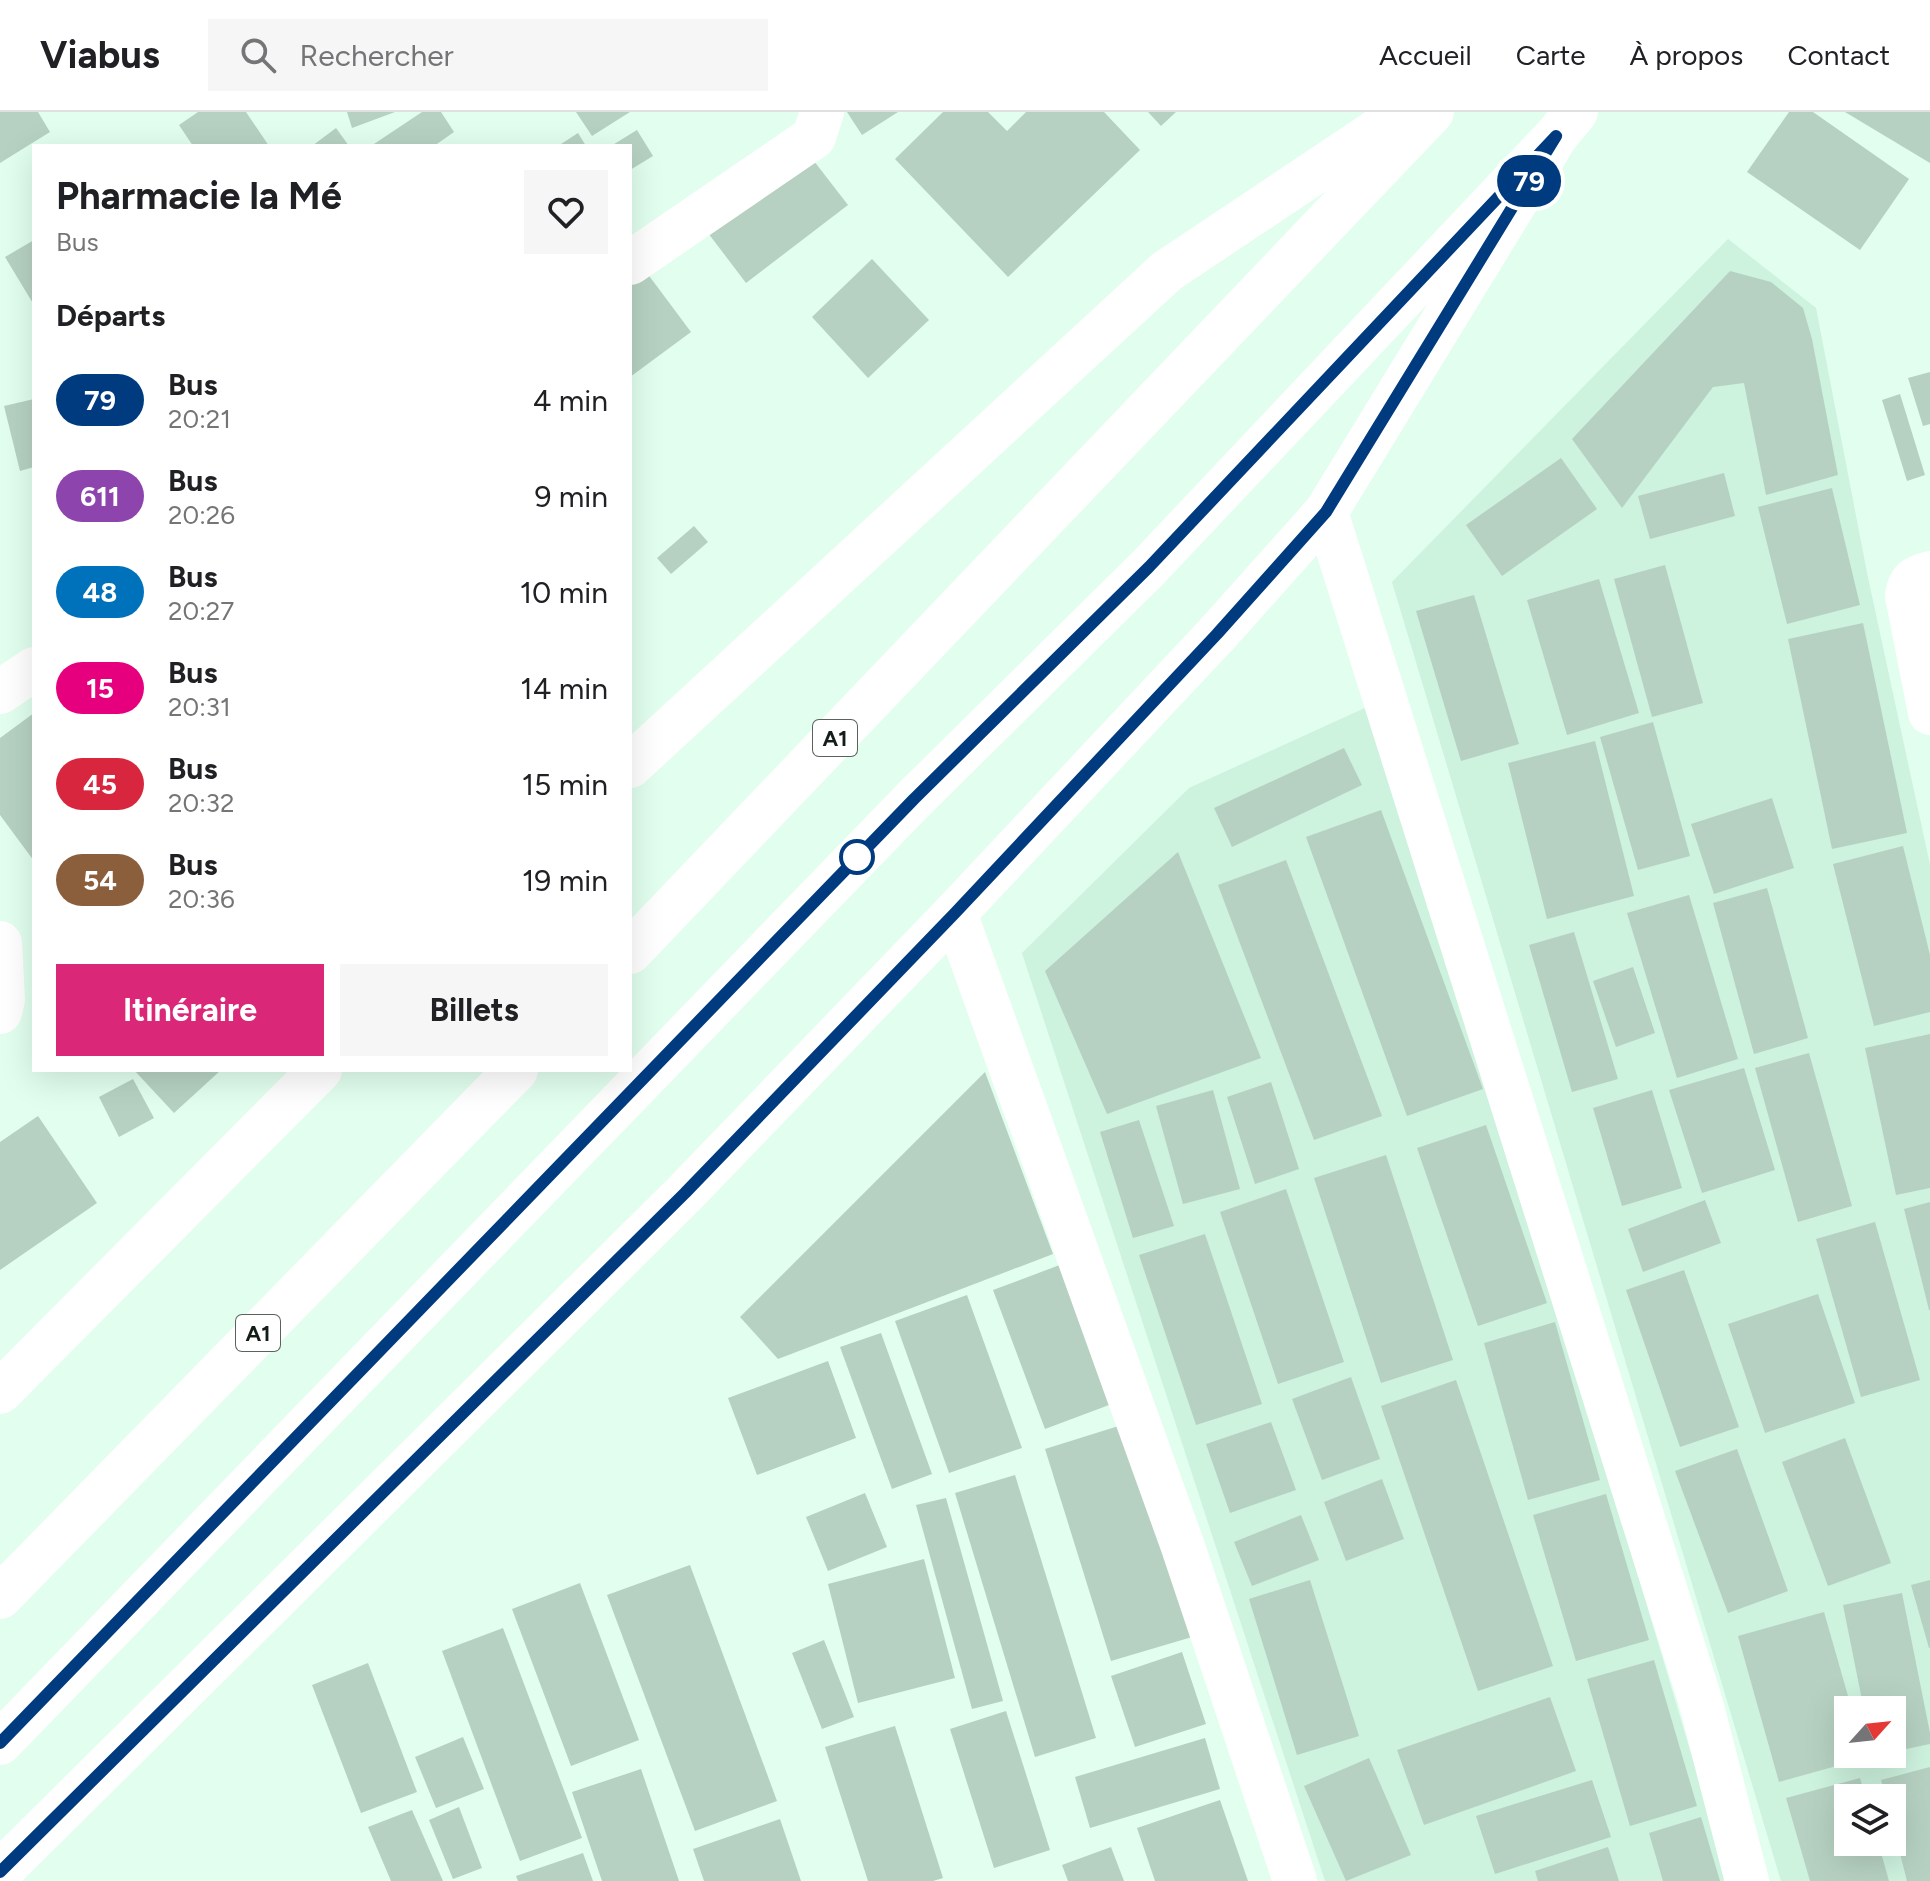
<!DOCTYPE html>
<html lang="fr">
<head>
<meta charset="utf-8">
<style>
	body { margin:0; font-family:Figtree,sans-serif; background:#f6f6f6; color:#202124; height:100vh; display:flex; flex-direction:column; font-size:30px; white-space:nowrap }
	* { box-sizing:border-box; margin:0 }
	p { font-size:26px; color:#757577 }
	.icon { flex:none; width:44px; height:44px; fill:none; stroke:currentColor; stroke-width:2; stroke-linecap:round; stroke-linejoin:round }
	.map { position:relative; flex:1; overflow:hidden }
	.side { position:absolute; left:32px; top:32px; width:600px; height:928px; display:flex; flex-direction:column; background:#fff; border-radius:0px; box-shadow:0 8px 32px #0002 }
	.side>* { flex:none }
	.badge { padding:0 16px; border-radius:26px; font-size:28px; line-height:52px }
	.needle { width:52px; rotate:63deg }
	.controls { position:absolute; left:1834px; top:1584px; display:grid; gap:16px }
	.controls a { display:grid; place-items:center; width:72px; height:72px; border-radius:0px; background:#fff; box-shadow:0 8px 32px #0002; font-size:40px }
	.map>.badge { position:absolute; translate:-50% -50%; box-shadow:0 0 0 4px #fff }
	h2 { padding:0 24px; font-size:30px; line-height:72px }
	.round { display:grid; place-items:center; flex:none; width:84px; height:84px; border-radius:0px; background:#f6f6f6 }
	.headline { display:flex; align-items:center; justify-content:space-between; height:136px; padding:0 24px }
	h1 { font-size:38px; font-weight:700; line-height:60px }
	.cta { display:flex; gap:16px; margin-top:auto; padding:16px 24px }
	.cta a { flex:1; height:92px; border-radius:0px; background:#db2777; color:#fff; font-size:32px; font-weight:700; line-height:92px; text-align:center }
	.cta a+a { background:#f6f6f6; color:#202124 }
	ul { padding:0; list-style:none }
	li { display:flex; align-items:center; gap:24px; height:96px; padding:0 24px }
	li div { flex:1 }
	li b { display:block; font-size:30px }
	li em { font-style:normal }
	li .badge { min-width:88px; font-weight:700; text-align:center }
	header { display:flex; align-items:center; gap:48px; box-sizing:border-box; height:112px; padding:0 40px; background:#fff; border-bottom:2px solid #e0e0e0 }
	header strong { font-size:38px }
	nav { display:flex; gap:44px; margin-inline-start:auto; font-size:28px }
	.search { width:560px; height:72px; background:#f6f6f6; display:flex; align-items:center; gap:20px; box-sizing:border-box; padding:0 28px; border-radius:0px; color:#757577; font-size:30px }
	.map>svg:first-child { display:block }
</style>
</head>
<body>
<header>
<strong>Viabus</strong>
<div class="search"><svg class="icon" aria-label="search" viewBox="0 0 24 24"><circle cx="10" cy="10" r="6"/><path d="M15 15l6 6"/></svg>Rechercher</div>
<nav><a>Accueil</a><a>Carte</a><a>À propos</a><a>Contact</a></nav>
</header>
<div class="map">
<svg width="1930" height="1769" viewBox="0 0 1930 1769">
	<rect width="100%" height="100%" fill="#e1feee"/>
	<!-- built -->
	<g fill="#cdf2de" fill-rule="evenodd">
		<path d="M 1728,127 L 1816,196 L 1867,461 L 1930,753 L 1930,1769 L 1781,1769 L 1392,470 ZM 1848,1598 L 1892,1598 L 1892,1642 L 1848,1642 ZM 1848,1686 L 1892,1686 L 1892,1730 L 1848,1730 Z"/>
		<polygon points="1378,590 1729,1769 1325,1769 1022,841 1189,676"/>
	</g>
	<!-- building -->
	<g fill="#b6d1c2">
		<polygon points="0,0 38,0 50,20 0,51"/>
		<polygon points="198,0 246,0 269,34 193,34 179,13"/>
		<polygon points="347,0 395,0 352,16"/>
		<polygon points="422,0 441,0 454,20 434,34 376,34 374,32"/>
		<polygon points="576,0 630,0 592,24"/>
		<polygon points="847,0 898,0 862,23"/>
		<polygon points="943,0 988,0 1007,19 1026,0 1104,0 1140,38 1008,165 895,47"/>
		<polygon points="1148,0 1176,0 1161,14"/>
		<polygon points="1789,0 1813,0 1909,67 1860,138 1747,60"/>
		<polygon points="1845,0 1930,0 1930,51"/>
		<polygon points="336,16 349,34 312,34"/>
		<polygon points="637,18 653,44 630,58 630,34 611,34"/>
		<polygon points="578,21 586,34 558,34"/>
		<polygon points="807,40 848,93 746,171 705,117"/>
		<polygon points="34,128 34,193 5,145"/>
		<polygon points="872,147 929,208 868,266 812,205"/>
		<polygon points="644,157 691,220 630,265 630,168"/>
		<polygon points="1730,159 1771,170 1803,196 1812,227 1838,363 1766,383 1744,271 1713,275 1622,396 1572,327"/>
		<polygon points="1930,260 1930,312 1923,314 1908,266"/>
		<polygon points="1900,282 1925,363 1907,369 1882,288"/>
		<polygon points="34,287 34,355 20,359 4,294"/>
		<polygon points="1561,346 1597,397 1502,464 1466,413"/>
		<polygon points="1724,361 1735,404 1650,427 1638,384"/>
		<polygon points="1832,376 1860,493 1787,512 1758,395"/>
		<polygon points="694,414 708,430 671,462 657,446"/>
		<polygon points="1665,453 1703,591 1652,605 1614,467"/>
		<polygon points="1599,467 1639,601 1567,623 1527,488"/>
		<polygon points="1474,483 1519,632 1461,649 1416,499"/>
		<polygon points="1863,511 1907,721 1832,737 1788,527"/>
		<polygon points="34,601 34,749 0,703 0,626"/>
		<polygon points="1653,610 1690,744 1638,758 1600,625"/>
		<polygon points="1595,629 1634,784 1547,807 1508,651"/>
		<polygon points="1344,636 1362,673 1232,735 1214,696"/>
		<polygon points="1772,686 1794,756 1714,782 1691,712"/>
		<polygon points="1381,698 1483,977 1407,1004 1306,725"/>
		<polygon points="1903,734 1930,843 1930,900 1874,914 1833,752"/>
		<polygon points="1178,740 1261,946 1107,1002 1045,859"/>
		<polygon points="1286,748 1382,1004 1314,1028 1218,773"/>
		<polygon points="1767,776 1808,926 1754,942 1713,791"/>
		<polygon points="1689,783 1738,947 1677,966 1627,801"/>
		<polygon points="1574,820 1618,967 1572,980 1529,833"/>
		<polygon points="1633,855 1655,921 1616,935 1593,869"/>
		<polygon points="1930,922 1930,1076 1896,1083 1865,936"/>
		<polygon points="1809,941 1852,1094 1798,1110 1755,956"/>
		<polygon points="1744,956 1775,1058 1702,1081 1669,978"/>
		<polygon points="134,958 221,958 174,1001"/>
		<polygon points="985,960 1053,1142 778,1247 740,1205"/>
		<polygon points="133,967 154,1006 119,1025 99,985"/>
		<polygon points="1271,970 1299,1057 1255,1072 1227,985"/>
		<polygon points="1213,978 1240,1077 1183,1092 1156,994"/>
		<polygon points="1652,978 1682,1076 1622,1094 1593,996"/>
		<polygon points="38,1004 97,1091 0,1158 0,1030"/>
		<polygon points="1139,1008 1174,1114 1133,1126 1100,1020"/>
		<polygon points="1486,1013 1547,1191 1478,1214 1417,1036"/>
		<polygon points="1386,1043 1453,1248 1381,1271 1314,1066"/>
		<polygon points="1286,1077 1344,1250 1278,1272 1220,1100"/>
		<polygon points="1705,1088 1721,1131 1643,1160 1628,1117"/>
		<polygon points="1930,1090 1930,1198 1929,1198 1904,1097"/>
		<polygon points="1875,1110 1920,1268 1861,1285 1816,1127"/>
		<polygon points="1205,1122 1262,1292 1196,1313 1139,1143"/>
		<polygon points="1065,1151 1117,1290 1045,1317 993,1178"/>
		<polygon points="1684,1158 1739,1315 1680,1335 1626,1178"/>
		<polygon points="1818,1182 1855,1291 1765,1321 1728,1212"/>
		<polygon points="967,1183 1022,1336 949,1361 895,1209"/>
		<polygon points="1555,1210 1600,1368 1528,1388 1484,1231"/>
		<polygon points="881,1221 932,1362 892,1377 840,1235"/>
		<polygon points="828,1249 856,1326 757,1363 728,1286"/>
		<polygon points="1351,1265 1380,1347 1322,1368 1292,1287"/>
		<polygon points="1456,1268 1553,1554 1478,1579 1381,1294"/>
		<polygon points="1271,1310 1296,1378 1230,1401 1206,1332"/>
		<polygon points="1125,1312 1192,1525 1111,1549 1045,1337"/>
		<polygon points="1845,1326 1891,1451 1828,1474 1782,1350"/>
		<polygon points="1737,1337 1788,1479 1728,1501 1675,1359"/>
		<polygon points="1015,1363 1096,1626 1035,1645 955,1381"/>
		<polygon points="1382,1367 1404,1427 1346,1449 1324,1390"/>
		<polygon points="865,1381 887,1435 828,1459 806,1405"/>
		<polygon points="1606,1382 1649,1528 1576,1549 1533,1403"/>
		<polygon points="946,1386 1003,1589 972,1597 916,1393"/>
		<polygon points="1301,1403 1319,1448 1252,1474 1234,1430"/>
		<polygon points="924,1447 955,1566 858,1591 828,1472"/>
		<polygon points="690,1453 777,1689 695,1719 607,1483"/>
		<polygon points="1310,1468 1359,1624 1297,1643 1249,1487"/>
		<polygon points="1930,1468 1930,1536 1929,1536 1911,1473"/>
		<polygon points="580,1471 639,1628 571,1654 512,1497"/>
		<polygon points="1902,1481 1930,1621 1930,1632 1892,1640 1892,1598 1864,1598 1843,1493"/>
		<polygon points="1824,1500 1852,1598 1848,1598 1848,1642 1864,1642 1865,1646 1779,1670 1738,1524"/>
		<polygon points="503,1516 582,1726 520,1749 442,1539"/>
		<polygon points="824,1528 854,1605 822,1617 792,1541"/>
		<polygon points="1182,1540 1206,1612 1135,1635 1111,1564"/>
		<polygon points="1654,1548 1697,1694 1630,1714 1587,1567"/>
		<polygon points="368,1551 417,1680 361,1701 312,1573"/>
		<polygon points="1550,1585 1576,1659 1424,1713 1397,1638"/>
		<polygon points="1006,1599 1050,1738 994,1756 950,1617"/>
		<polygon points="895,1614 943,1766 933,1769 868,1769 825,1635"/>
		<polygon points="463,1625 484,1677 436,1696 415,1645"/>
		<polygon points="1205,1626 1220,1677 1090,1716 1075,1665"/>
		<polygon points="1369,1646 1411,1743 1346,1769 1304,1674"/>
		<polygon points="1930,1655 1930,1769 1907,1769 1892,1710 1892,1686 1886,1686 1881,1668"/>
		<polygon points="641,1657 679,1769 602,1769 572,1680"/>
		<polygon points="1860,1666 1866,1686 1848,1686 1848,1730 1878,1730 1889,1769 1810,1769 1786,1686"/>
		<polygon points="1592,1668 1611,1725 1495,1762 1476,1704"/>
		<polygon points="1220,1688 1248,1769 1155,1769 1137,1716"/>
		<polygon points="459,1695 482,1756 453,1767 429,1708"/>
		<polygon points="412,1698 443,1769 391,1769 368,1715"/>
		<polygon points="1701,1705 1720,1769 1663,1769 1649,1721"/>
		<polygon points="780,1707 801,1769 704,1769 693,1737"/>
		<polygon points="1111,1735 1124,1769 1068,1769 1062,1753"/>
		<polygon points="1608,1735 1619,1769 1538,1769 1535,1759"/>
		<polygon points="583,1741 593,1769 518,1769 516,1764"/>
	</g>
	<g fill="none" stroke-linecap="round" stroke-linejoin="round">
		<!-- minor -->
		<g stroke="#fff" stroke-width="44">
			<polyline points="630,151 814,25 822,0"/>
			<polyline points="1326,400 1701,1591 1747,1769"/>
			<path d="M 1930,461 C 1915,465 1909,468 1907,484 L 1930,601"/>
			<polyline points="0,580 34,557"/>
			<polyline points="955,801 1182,1432 1295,1769"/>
			<polyline points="0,831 3,887 0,900"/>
		</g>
		<!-- primary -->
		<g stroke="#fff" stroke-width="44">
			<polyline points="630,654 1167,159 1405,0"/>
			<polyline points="630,840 1432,0"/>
			<polyline points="0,1280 320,958"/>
			<polyline points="0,1485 516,958"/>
			<polyline points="0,1631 914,687 1149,455 1556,24 1576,0"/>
			<polyline points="0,1760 685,1081 955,801 1217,522 1326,400 1556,24"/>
		</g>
	</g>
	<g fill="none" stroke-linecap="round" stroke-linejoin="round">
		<!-- line casing -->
		<g stroke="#fff" stroke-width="18">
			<polyline id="line" points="0,1631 914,687 1149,455 1556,24 1326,400 1217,522 955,801 685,1081 0,1760"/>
		</g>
		<!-- line -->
		<use href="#line" stroke="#003b80" stroke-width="12"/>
	</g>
	<!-- markers -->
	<circle fill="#fff" stroke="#003b80" stroke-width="4" cx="857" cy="745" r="16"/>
	<g text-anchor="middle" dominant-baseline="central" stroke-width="7" stroke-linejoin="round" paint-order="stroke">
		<!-- shield labels -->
		<g fill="#fff" stroke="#5a625d" stroke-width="2">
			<rect x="813" y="608" width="44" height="36" rx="6"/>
			<rect x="236" y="1203" width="44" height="36" rx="6"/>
		</g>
		<g font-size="22" font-weight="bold" fill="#141e18">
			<text x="835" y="626">A1</text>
			<text x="258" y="1221">A1</text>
		</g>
	</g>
</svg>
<div class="controls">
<a><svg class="needle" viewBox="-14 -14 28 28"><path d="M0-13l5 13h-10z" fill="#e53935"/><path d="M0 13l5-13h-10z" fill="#757577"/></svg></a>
<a><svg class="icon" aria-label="layers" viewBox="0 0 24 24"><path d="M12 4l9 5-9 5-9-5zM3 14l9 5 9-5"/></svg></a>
</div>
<b class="badge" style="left:1529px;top:69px;background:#003b80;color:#fff">79</b>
<section class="side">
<div class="headline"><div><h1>Pharmacie la Mé</h1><p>Bus</p></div><a class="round"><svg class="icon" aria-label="heart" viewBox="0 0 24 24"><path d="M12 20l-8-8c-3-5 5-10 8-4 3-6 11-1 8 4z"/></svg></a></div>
<h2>Départs</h2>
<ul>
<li><span class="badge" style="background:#003b80;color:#fff">79</span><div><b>Bus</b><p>20:21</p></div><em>4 min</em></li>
<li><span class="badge" style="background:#8e44ad;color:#fff">611</span><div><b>Bus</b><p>20:26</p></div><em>9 min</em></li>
<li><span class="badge" style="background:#0072bc;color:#fff">48</span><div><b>Bus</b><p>20:27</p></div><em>10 min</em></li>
<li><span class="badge" style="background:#e6007e;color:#fff">15</span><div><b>Bus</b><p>20:31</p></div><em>14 min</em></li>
<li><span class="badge" style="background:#d7263d;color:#fff">45</span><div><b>Bus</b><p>20:32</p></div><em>15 min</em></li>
<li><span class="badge" style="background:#8b5e3c;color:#fff">54</span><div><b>Bus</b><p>20:36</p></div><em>19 min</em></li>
</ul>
<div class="cta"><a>Itinéraire</a><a>Billets</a></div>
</section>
</div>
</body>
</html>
